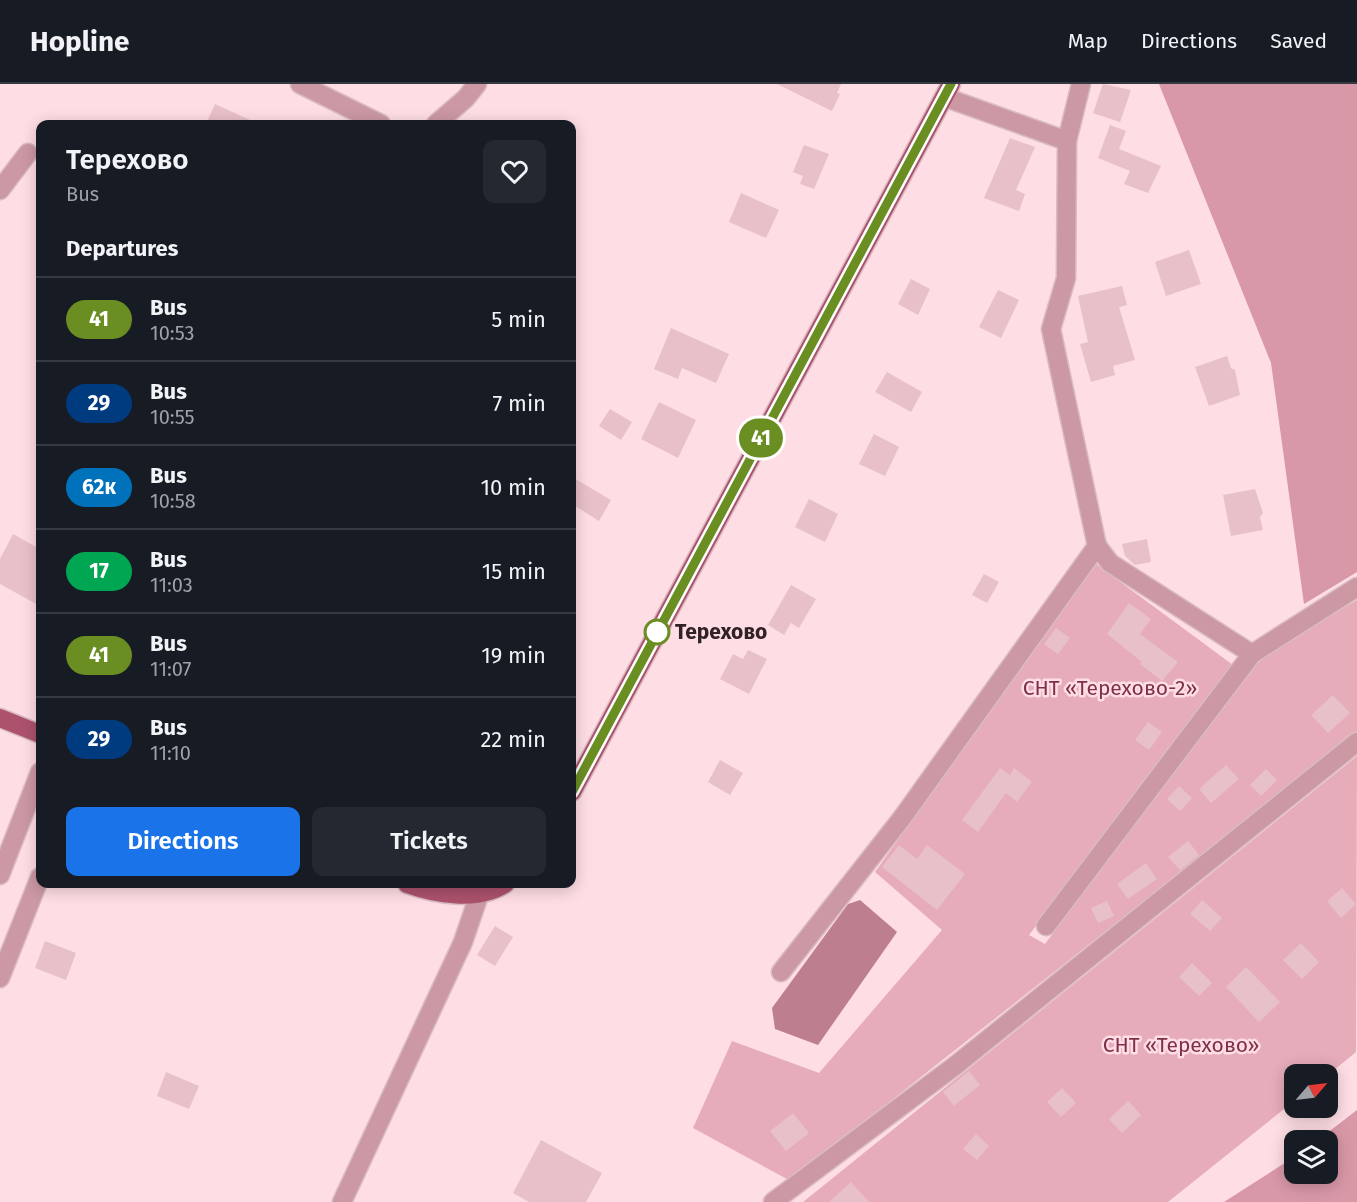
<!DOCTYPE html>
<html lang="en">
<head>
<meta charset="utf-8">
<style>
	body { margin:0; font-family:"Fira Sans",sans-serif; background:#242831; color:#f1f3f6; height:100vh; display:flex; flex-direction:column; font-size:22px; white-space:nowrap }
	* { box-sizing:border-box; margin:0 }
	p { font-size:20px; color:#9ea1a6 }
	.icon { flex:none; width:33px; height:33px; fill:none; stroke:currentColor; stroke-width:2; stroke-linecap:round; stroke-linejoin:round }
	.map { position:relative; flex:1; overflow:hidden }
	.sheet { position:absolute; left:36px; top:36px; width:540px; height:768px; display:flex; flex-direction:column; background:#171b24; border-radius:12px; box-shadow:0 3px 15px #0003 }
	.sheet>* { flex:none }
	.badge { padding:0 12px; border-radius:20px; font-size:21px; line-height:39px }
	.needle { width:39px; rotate:62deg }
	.fabs { position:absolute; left:1284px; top:980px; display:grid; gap:12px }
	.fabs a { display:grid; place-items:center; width:54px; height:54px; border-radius:12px; background:#171b24; box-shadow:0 3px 15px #0003; font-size:30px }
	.map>.badge { position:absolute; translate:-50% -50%; box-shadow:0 0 0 3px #fff }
	h2 { padding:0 30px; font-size:22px; line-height:54px }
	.round { display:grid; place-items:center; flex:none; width:63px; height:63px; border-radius:12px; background:#242831 }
	.summary { display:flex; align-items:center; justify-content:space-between; height:102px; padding:0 30px }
	h1 { font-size:28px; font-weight:600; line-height:45px }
	.button { display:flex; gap:12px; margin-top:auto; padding:12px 30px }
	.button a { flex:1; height:69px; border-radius:12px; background:#1a73e8; color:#fff; font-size:24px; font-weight:600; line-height:69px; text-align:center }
	.button a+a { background:#242831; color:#f1f3f6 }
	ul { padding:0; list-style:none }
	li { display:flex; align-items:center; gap:18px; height:84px; padding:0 30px; border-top:2px solid #363941 }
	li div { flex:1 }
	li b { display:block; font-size:22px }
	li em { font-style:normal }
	li .badge { min-width:66px; font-weight:700; text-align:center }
	header { display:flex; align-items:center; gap:36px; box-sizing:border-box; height:84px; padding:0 30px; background:#171b24; border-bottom:2px solid #363941 }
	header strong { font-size:28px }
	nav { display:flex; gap:33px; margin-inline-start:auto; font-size:21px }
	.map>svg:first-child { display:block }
</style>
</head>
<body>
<header>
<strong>Hopline</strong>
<nav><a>Map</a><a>Directions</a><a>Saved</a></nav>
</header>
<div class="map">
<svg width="1357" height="1118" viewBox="0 0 1357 1118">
	<rect width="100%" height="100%" fill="#fedde4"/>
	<!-- green -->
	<g fill="#e6acb9">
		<polygon points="1096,480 1233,581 1029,851 1045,860 1228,613 1269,567 1357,516 1357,649 888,1019 787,1095 693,1044 732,957 819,989 942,846 875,788"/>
		<polygon points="1357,672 1356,968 1328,991 1294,990 1294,1017 1168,1118 803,1118"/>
	</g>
	<!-- forest -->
	<g fill="#d998a8">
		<polygon points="1159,0 1357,0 1357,488 1304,520 1271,279"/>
		<polygon points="1357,1026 1357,1118 1224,1118 1294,1073 1294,1089 1328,1089 1328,1056 1318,1056"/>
	</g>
	<!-- water -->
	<polygon fill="#bd7e8e" points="860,816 897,848 818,961 775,945 772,924 848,820"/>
	<!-- building -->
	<g fill="#e8c0c9">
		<polygon points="777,0 841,0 837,9 840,10 832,27"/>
		<polygon points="1103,0 1131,6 1120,38 1093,29"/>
		<polygon points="215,20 259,40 206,40"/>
		<polygon points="1110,41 1126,47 1119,65 1161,82 1148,109 1124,100 1130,87 1098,74"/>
		<polygon points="1010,54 1035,63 1016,106 1025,110 1019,127 984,114"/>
		<polygon points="804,61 829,70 814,105 800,100 803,92 793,88"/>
		<polygon points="741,109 779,126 766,154 729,138"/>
		<polygon points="1189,166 1201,200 1166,212 1155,178"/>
		<polygon points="911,195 930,205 918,231 898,220"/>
		<polygon points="1122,202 1127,221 1119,223 1135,276 1113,282 1115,291 1091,298 1080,260 1088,258 1078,212"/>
		<polygon points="998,206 1019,216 1001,254 979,243"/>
		<polygon points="671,244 729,270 716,299 682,284 678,295 654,285"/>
		<polygon points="1227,272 1231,284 1235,286 1240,311 1209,322 1195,283"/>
		<polygon points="887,288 922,308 911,328 875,308"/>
		<polygon points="659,318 696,336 678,374 641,355"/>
		<polygon points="610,325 632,338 621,356 599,342"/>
		<polygon points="874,350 899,363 885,392 859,380"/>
		<polygon points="572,393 611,416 599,437 572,420"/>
		<polygon points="1255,405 1263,429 1260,433 1263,446 1231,452 1223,411"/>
		<polygon points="809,415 838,430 825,458 795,443"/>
		<polygon points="13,450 40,465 40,522 0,500 0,475"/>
		<polygon points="1147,455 1151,478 1135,481 1125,472 1122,460"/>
		<polygon points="984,490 999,498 987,519 972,511"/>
		<polygon points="791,501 816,515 799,544 791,539 784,551 768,541"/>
		<polygon points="1129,519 1151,535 1140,550 1178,578 1162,597 1140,580 1142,578 1107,550"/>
		<polygon points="1056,544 1070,554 1058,570 1044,560"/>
		<polygon points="748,566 767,575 749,610 720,595 733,570 743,575"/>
		<polygon points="1333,611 1350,629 1328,649 1311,631"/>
		<polygon points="1148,638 1162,648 1149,666 1135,656"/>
		<polygon points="720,676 743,689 730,711 708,698"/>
		<polygon points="1226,681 1239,695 1211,719 1199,705"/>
		<polygon points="1000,684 1010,691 1014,684 1032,698 1017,718 1006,709 978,748 962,736"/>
		<polygon points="1266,685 1277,696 1261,712 1250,701"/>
		<polygon points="1179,702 1192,714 1180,727 1167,715"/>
		<polygon points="1188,757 1199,771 1180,786 1168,773"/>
		<polygon points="899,761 917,775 927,761 965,790 937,826 882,783"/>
		<polygon points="1146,779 1157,795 1128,815 1117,800"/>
		<polygon points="1342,804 1356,820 1341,834 1327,817"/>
		<polygon points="1202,816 1222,834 1210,847 1190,830"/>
		<polygon points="1107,817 1114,832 1098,839 1091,824"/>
		<polygon points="495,842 513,853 495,882 477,871"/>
		<polygon points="45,857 76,869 66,896 35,884"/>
		<polygon points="1301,859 1319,878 1302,895 1283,876"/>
		<polygon points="1192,879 1212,899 1199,912 1179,893"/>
		<polygon points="1246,883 1280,918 1259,938 1226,903"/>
		<polygon points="969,987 980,1001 954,1022 943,1008"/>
		<polygon points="166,988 199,1002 189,1025 157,1012"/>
		<polygon points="1062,1004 1076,1019 1061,1033 1047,1018"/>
		<polygon points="1128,1017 1141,1031 1122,1049 1109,1035"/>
		<polygon points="793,1029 809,1049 786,1067 770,1047"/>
		<polygon points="976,1050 989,1062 977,1076 963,1065"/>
		<polygon points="541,1056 602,1089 586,1118 529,1118 513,1109"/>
		<polygon points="851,1098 869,1118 829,1118"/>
	</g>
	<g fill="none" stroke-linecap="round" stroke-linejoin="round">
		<!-- minor casing -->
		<g stroke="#d9bbc2" stroke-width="21">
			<g id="minor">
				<polyline points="300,0 381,40"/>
				<polyline points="944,13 1067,57"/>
				<polyline points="436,40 466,14 477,0"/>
				<polyline points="0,106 28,69"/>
				<polyline points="1252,570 1357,503"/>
				<polyline points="0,791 40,688"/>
				<polyline points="1046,842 1252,570 1110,479 1097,462"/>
				<polyline points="781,888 902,734 1097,462 1051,245 1066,194 1067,57 1081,0"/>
				<polyline points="0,894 40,793"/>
				<polyline points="342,1118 463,858 480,808"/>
				<polyline points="773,1118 956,981 1357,658"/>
			</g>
		</g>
		<!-- major casing -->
		<g stroke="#d9bbc2" stroke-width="21">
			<g id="major">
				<polyline points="0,634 40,650"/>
				<polyline points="572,708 951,0"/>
				<path d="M 407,800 C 435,810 477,818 505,800"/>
			</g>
		</g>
		<!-- minor -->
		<use href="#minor" stroke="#cb98a4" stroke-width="18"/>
		<!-- major -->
		<use href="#major" stroke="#ac526d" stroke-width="18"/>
	</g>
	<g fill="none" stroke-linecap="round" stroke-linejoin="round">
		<!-- line casing -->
		<g stroke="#fff" stroke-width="14">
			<polyline id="line" points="572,708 951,0"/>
		</g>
		<!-- line -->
		<use href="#line" stroke="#6b8e23" stroke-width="9"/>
	</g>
	<!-- markers -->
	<circle fill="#fff" stroke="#6b8e23" stroke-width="3" cx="657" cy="548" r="12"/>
	<g text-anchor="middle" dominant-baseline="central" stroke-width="5" stroke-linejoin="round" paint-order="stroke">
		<!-- stop labels -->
		<g font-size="21" font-weight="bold" fill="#312226" stroke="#fedde4" text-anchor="start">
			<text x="675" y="548">Терехово</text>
		</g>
		<!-- park labels -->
		<g font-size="21" fill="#7e3049" stroke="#fedde4">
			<text x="1110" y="604">СНТ «Терехово-2»</text>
			<text x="1181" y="961">СНТ «Терехово»</text>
		</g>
	</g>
</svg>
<div class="fabs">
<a><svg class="needle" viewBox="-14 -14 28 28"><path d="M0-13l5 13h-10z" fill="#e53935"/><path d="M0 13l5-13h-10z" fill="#9ea1a6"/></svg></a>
<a><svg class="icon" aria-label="layers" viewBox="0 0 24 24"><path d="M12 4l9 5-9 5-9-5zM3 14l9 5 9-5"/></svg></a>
</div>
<b class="badge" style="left:761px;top:354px;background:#6b8e23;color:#fff">41</b>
<section class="sheet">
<div class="summary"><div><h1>Терехово</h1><p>Bus</p></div><a class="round"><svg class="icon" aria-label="heart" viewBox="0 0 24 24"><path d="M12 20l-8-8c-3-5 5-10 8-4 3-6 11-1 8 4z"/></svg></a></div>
<h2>Departures</h2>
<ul>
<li><span class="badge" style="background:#6b8e23;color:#fff">41</span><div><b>Bus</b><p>10:53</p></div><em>5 min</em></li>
<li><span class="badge" style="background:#003b80;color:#fff">29</span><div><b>Bus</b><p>10:55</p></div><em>7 min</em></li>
<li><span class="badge" style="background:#0072bc;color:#fff">62к</span><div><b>Bus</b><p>10:58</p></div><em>10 min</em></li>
<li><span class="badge" style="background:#00a651;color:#fff">17</span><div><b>Bus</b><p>11:03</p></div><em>15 min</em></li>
<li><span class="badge" style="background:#6b8e23;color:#fff">41</span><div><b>Bus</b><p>11:07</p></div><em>19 min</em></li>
<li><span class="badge" style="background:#003b80;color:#fff">29</span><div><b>Bus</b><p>11:10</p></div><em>22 min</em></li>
</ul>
<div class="button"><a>Directions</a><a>Tickets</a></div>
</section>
</div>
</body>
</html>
